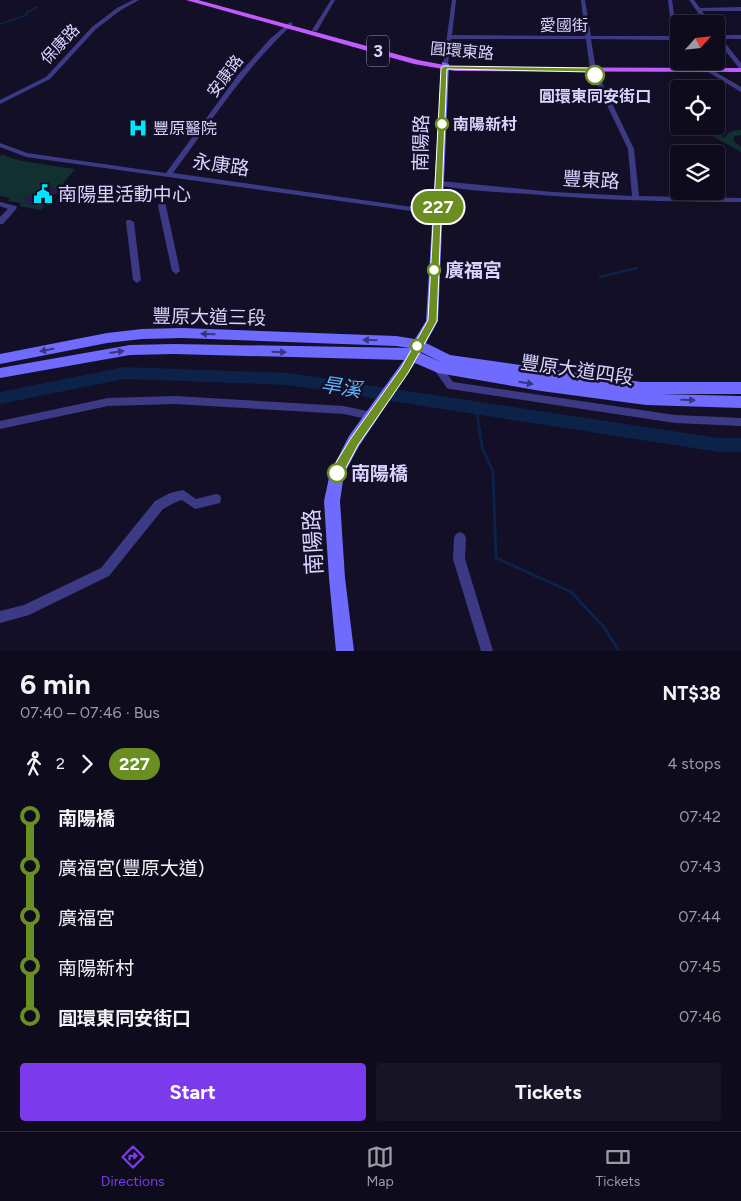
<!DOCTYPE html>
<html lang="en">
<head>
<meta charset="utf-8">
<style>
	body { margin:0; font-family:Figtree,"Noto Sans TC",sans-serif; background:#171425; color:#f1f3f6; height:100vh; display:flex; flex-direction:column; font-size:19px; white-space:nowrap }
	* { box-sizing:border-box; margin:0 }
	p { font-size:16px; color:#9b9ba3 }
	.icon { flex:none; width:28px; height:28px; fill:none; stroke:currentColor; stroke-width:2; stroke-linecap:round; stroke-linejoin:round }
	.map { position:relative; height:651px; overflow:hidden }
	.details { display:flex; flex-direction:column; background:#0e0b1c; flex:1 }
	.details>* { flex:none }
	.badge { padding:0 10px; border-radius:16px; font-size:18px; line-height:32px }
	.needle { width:32px; rotate:63deg }
	.tools { position:absolute; left:670px; top:15px; display:grid; gap:10px }
	.tools a { display:grid; place-items:center; width:55px; height:55px; border-radius:5px; background:#0e0b1c; box-shadow:0 2px 8px #0003,0 0 0 1px #2e2b3b; font-size:25px }
	.map>.badge { position:absolute; translate:-50% -50%; box-shadow:0 0 0 2px #fff }
	.legs { display:flex; align-items:center; gap:8px; height:55px; padding:0 20px; font-size:16px }
	.legs p { margin-inline-start:auto }
	.overview { display:flex; align-items:center; justify-content:space-between; height:85px; padding:0 20px }
	h1 { font-size:28px; font-weight:700; line-height:38px }
	.primary-button { display:flex; gap:10px; margin-top:auto; padding:10px 20px }
	.primary-button a { flex:1; height:58px; border-radius:5px; background:#7c3aed; color:#fff; font-size:20px; font-weight:700; line-height:58px; text-align:center }
	.primary-button a+a { background:#171425; color:#f1f3f6 }
	ul { padding:0 20px; list-style:none }
	li { display:flex; align-items:center; gap:18px; height:50px; font-size:19px }
	li i { display:grid; place-items:center; width:8px; height:100%; margin:0 6px; background:currentColor }
	li i::after { content:''; width:12px; height:12px; margin:-6px; border:4px solid; border-radius:50%; background:#0e0b1c }
	li p { margin-inline-start:auto }
	li:first-child i { background:linear-gradient(#0000 50%,currentColor 0) }
	li:last-child i { background:linear-gradient(currentColor 50%,#0000 0) }
	.dock { display:flex; justify-content:space-around; align-items:center; height:70px; border-top:1px solid #2e2b3b; background:#0e0b1c; font-size:14px; color:#9b9ba3 }
	.dock a { display:grid; justify-items:center; gap:2px }
	.dock .current { color:#7c3aed }
	.map>svg:first-child { display:block }
</style>
</head>
<body>
<div class="map">
<svg width="741" height="651" viewBox="0 0 741 651">
	<rect width="100%" height="100%" fill="#130f26"/>
	<!-- green -->
	<g fill="#12302f">
		<path d="M 741,130 L 741,135 L 735,136 L 733,140 L 741,147 L 741,152 L 707,133 L 712,131 L 725,138 C 728,131 733,130 741,130 Z"/>
		<polygon points="3,155 22,161 75,169 41,210 19,206 21,203 8,201 10,198 0,196 0,156"/>
	</g>
	<g fill="none" stroke-linecap="round" stroke-linejoin="round">
		<!-- stream-far2 -->
		<polyline stroke="#0c2248" stroke-width="2" points="0,24 27,15 26,13 37,7"/>
		<!-- stream-far1 -->
		<g stroke="#0c2248" stroke-width="2.5">
			<polyline points="600,277 637,268"/>
			<polyline points="476,407 479,428"/>
		</g>
		<!-- stream -->
		<polyline stroke="#0c2248" stroke-width="3" points="479,427 482,447 493,472 496,558 571,592 604,627 619,651"/>
		<!-- river -->
		<polygon fill="#0c2248" fill-rule="evenodd" points="124,367 288,373 719,438 741,438 741,452 719,452 288,385 124,379 0,404 0,392"/>
	</g>
	<!-- building -->
	<polygon fill="#241b47" points="50,185 59,192 30,206 22,199"/>
	<g fill="none" stroke-linecap="round" stroke-linejoin="round">
		<!-- street -->
		<g fill="#3d3a85" fill-rule="evenodd">
			<polygon points="133,0 139,0 121,10 96,29 50,79 0,104 0,100 46,77 92,27 117,8"/>
			<polygon points="331,0 335,0 317,31 313,31 312,30"/>
			<path d="M 452,0 L 456,0 L 452,35 L 585,36 L 581,0 L 585,0 L 591,36 L 672,36 L 668,0 L 672,0 L 677,36 L 679,36 L 678,40 L 679,53 L 673,48 L 672,40 L 591,39 L 596,70 L 634,149 L 639,196 L 741,198 L 741,202 C 670,202 599,200 528,194 C 498,192 467,191 437,185 L 436,183 L 440,181 L 553,192 L 632,196 L 628,149 L 590,70 L 586,39 L 451,39 L 448,64 L 443,65 Z"/>
			<polygon points="689,0 694,0 700,8 741,7 741,11 702,11 711,24 706,24"/>
			<path d="M 290,22 L 293,24 L 292,25 C 244,69 211,122 173,173 L 426,209 L 438,209 L 442,211 L 441,213 L 426,213 L 26,157 L 0,147 L 0,143 L 27,153 L 166,173 L 238,75 L 270,39 Z"/>
			<polygon points="716,32 720,35 741,35 741,39 722,39 741,63 741,69 739,68 716,39"/>
			<polygon points="690,61 697,61 741,87 741,92"/>
			<polygon points="0,202 16,206 17,208 3,224 0,224 0,217 8,209 0,206"/>
			<polygon points="159,204 165,204 166,206 180,271 176,274 172,271 158,206"/>
			<polygon points="127,220 130,220 134,222 141,280 137,283 133,280 126,222"/>
			<polygon points="438,364 441,365 453,382 675,415 741,418 741,426 675,423 450,389 447,388 433,368 435,365"/>
			<polygon points="175,396 344,406 371,412 374,413 376,416 374,419 371,420 344,414 175,404 108,406 0,429 0,421 108,398"/>
			<polygon points="183,490 196,499 216,494 220,495 221,499 220,503 195,509 182,500 176,502 163,509 109,576 29,615 0,623 0,611 24,605 101,568 155,501 170,493"/>
			<polygon points="460,532 464,534 466,538 465,559 493,651 481,651 453,559 454,538 456,534"/>
		</g>
		<!-- secondary -->
		<path fill="#6f6bff" fill-rule="evenodd" d="M 442,62 L 449,64 L 438,321 L 426,343 L 450,355 L 641,382 L 741,382 L 741,394 L 659,394 L 741,396 L 741,408 L 646,405 L 541,391 L 438,373 L 415,363 L 359,446 L 344,474 L 340,501 L 345,578 L 354,651 L 336,651 L 329,578 L 324,501 L 330,473 L 349,436 L 404,360 L 174,354 L 130,355 L 0,378 L 0,368 L 130,345 L 174,344 L 410,348 L 396,346 L 182,338 L 142,339 L 107,343 L 0,364 L 0,354 L 107,333 L 142,329 L 182,328 L 396,336 L 415,339 L 426,321 ZM 421,352 L 443,363 L 421,353 Z"/>
		<!-- primary -->
		<polygon fill="#c25bff" fill-rule="evenodd" points="186,0 198,0 418,60 455,67 741,68 741,72 455,71 414,64"/>
	</g>
	<!-- one-way arrows -->
	<defs><path id="oneway-solid" d="M-6-.8H1V-3.2L6.5 0L1 3.2V.8H-6Z" transform="scale(1.25)"/></defs>
	<g fill="#38347d">
		<use href="#oneway-solid" transform="translate(208 334) rotate(-178)"/>
		<use href="#oneway-solid" transform="translate(370 340) rotate(-178)"/>
		<use href="#oneway-solid" transform="translate(47 350) rotate(169)"/>
		<use href="#oneway-solid" transform="translate(117 352) rotate(-8)"/>
		<use href="#oneway-solid" transform="translate(279 352) rotate(1)"/>
		<use href="#oneway-solid" transform="translate(526 383) rotate(9)"/>
		<use href="#oneway-solid" transform="translate(688 400) rotate(2)"/>
	</g>
	<!-- line-1 -->
	<polygon fill="#6b8e23" stroke="#fff" points="444,66 593,68 599,75 593,77 591,72 447,69 437,321 408,373 358,445 341,477 337,478 332,477 331,473 332,469 351,438 401,368 428,320 441,68"/>
	<!-- icons -->
	<defs>
		<g id="hospital-bare" transform="scale(1.5)"><path d="M-5-5h3v3.5h4V-5h3V5h-3V1.5h-4V5h-3Z" fill="#00e5ff" stroke="#130f26" stroke-width="2.5" paint-order="stroke"/></g>
		<g id="civic-bare" transform="scale(1.5)"><path d="M-.6-6.5H3V-4.5H.6V-3L4-1V1h2V6H-6V1h2V-1L-.6-3ZM-1.2 2.5V6h2.4V2.5Z" fill="#00e5ff" stroke="#130f26" stroke-width="2.5" paint-order="stroke"/></g>
	</defs>
	<g fill-rule="evenodd">
		<use href="#hospital-bare" x="138" y="128"/>
		<use href="#civic-bare" x="43" y="194"/>
	</g>
	<!-- markers -->
	<g fill="#fff" stroke="#6b8e23" stroke-width="2.5">
		<circle cx="595" cy="75" r="9"/>
		<circle cx="442" cy="124" r="6"/>
		<circle cx="434" cy="270" r="6"/>
		<circle cx="417" cy="346" r="6"/>
		<circle cx="337" cy="473" r="9"/>
	</g>
	<g text-anchor="middle" dominant-baseline="central" stroke-width="5" stroke-linejoin="round" paint-order="stroke">
		<!-- far-street labels -->
		<g font-size="16" fill="#d9d4ff" stroke="#130f26">
			<text x="564" y="25">愛國街</text>
			<text transform="translate(60 44) rotate(-47)">保康路</text>
			<text transform="translate(462 51) rotate(5)">圓環東路</text>
			<text transform="translate(225 76) rotate(-53)">安康路</text>
		</g>
		<!-- far-stop labels -->
		<g font-size="16" font-weight="bold" fill="#d9d4ff" stroke="#130f26">
			<text x="595" y="96">圓環東同安街口</text>
			<text x="453" y="124" text-anchor="start">南陽新村</text>
		</g>
		<!-- far-poi labels -->
		<g font-size="16" fill="#d9d4ff" stroke="#130f26" text-anchor="start">
			<text x="153" y="128">豐原醫院</text>
		</g>
		<!-- shield labels -->
		<rect fill="#130f26" stroke="#9e99be" stroke-width="1" x="367" y="35.5" width="22" height="31" rx="4"/>
		<g font-size="18" font-weight="bold" fill="#d9d4ff">
			<text x="378" y="51">3</text>
		</g>
		<!-- street labels -->
		<g font-size="19" fill="#d9d4ff" stroke="#130f26">
			<text transform="translate(421 143) rotate(-89)">南陽路</text>
			<text transform="translate(221 165) rotate(8)">永康路</text>
			<text transform="translate(591 180) rotate(3)">豐東路</text>
			<text transform="translate(209 317) rotate(1)">豐原大道三段</text>
			<text transform="translate(577 370) rotate(8)">豐原大道四段</text>
		</g>
		<!-- poi labels -->
		<g font-size="19" fill="#d9d4ff" stroke="#130f26" text-anchor="start">
			<text x="58" y="194">南陽里活動中心</text>
		</g>
		<!-- stop labels -->
		<g font-size="19" font-weight="bold" fill="#d9d4ff" stroke="#130f26" text-anchor="start">
			<text x="445" y="270">廣福宮</text>
			<text x="351" y="473">南陽橋</text>
		</g>
		<!-- water labels -->
		<g font-size="20" font-style="italic" fill="#62b6ff" stroke="#130f26">
			<text transform="translate(341 387) rotate(9)">旱溪</text>
		</g>
		<!-- near-street labels -->
		<g font-size="22" fill="#d9d4ff" stroke="#130f26">
			<text transform="translate(313 542) rotate(-93)">南陽路</text>
		</g>
	</g>
</svg>
<div class="tools">
<a><svg class="needle" viewBox="-14 -14 28 28"><path d="M0-13l5 13h-10z" fill="#e53935"/><path d="M0 13l5-13h-10z" fill="#9b9ba3"/></svg></a>
<a><svg class="icon" aria-label="locate" viewBox="0 0 24 24"><circle cx="12" cy="12" r="6"/><path d="M12 2v4M12 18v4M2 12h4M18 12h4"/></svg></a>
<a><svg class="icon" aria-label="layers" viewBox="0 0 24 24"><path d="M12 4l9 5-9 5-9-5zM3 14l9 5 9-5"/></svg></a>
</div>
<b class="badge" style="left:438px;top:207px;background:#6b8e23;color:#fff">227</b>
</div>
<section class="details">
<div class="overview"><div><h1>6 min</h1><p>07:40 – 07:46 · Bus</p></div><b>NT$38</b></div>
<div class="legs"><svg class="icon" aria-label="walk" viewBox="0 0 24 24"><circle cx="13" cy="4" r="2"/><path d="M13 8l-2 6 4 7M11 14l-3 7M7 12l3-4h3l4 4"/></svg>2<svg class="icon" aria-label="forward" viewBox="0 0 24 24"><path d="M9 5l7 7-7 7"/></svg><b class="badge" style="background:#6b8e23;color:#fff">227</b><p>4 stops</p></div>
<ul>
<li><i style="color:#6b8e23"></i><b>南陽橋</b><p>07:42</p></li>
<li><i style="color:#6b8e23"></i><span>廣福宮(豐原大道)</span><p>07:43</p></li>
<li><i style="color:#6b8e23"></i><span>廣福宮</span><p>07:44</p></li>
<li><i style="color:#6b8e23"></i><span>南陽新村</span><p>07:45</p></li>
<li><i style="color:#6b8e23"></i><b>圓環東同安街口</b><p>07:46</p></li>
</ul>
<div class="primary-button"><a>Start</a><a>Tickets</a></div>
</section>
<nav class="dock">
<a class="current"><svg class="icon" aria-label="directions" viewBox="0 0 24 24"><path d="M12 3l9 9-9 9-9-9zM9 14v-3h6M13 9l2 2-2 2"/></svg>Directions</a>
<a><svg class="icon" aria-label="map" viewBox="0 0 24 24"><path d="M3 6l6-2 6 2 6-2v14l-6 2-6-2-6 2zM9 4v14M15 6v14"/></svg>Map</a>
<a><svg class="icon" aria-label="tickets" viewBox="0 0 24 24"><path d="M3 7h18v10H3zM15 7v10"/></svg>Tickets</a>
</nav>
</body>
</html>
